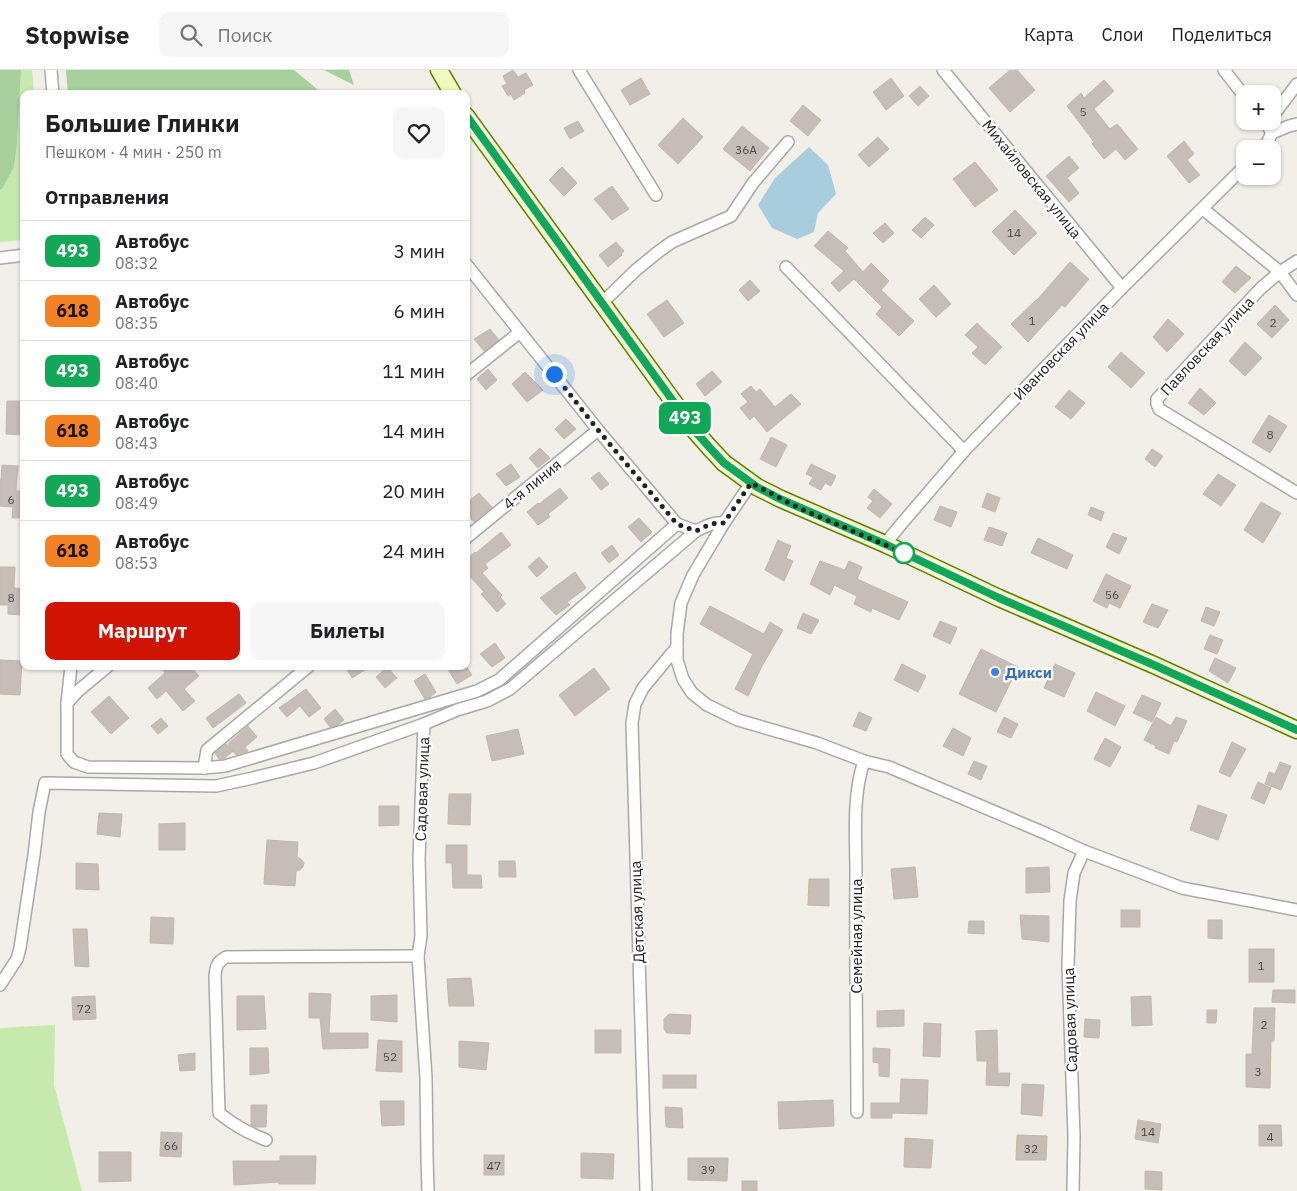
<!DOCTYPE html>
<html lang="ru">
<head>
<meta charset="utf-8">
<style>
	body { margin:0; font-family:"IBM Plex Sans",sans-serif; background:#f6f6f6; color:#202124; height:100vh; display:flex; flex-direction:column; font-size:19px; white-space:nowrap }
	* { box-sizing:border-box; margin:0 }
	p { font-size:16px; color:#757577 }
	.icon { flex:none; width:28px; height:28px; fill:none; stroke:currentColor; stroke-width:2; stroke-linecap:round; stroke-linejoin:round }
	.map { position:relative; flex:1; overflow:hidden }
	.sheet { position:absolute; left:20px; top:20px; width:450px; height:580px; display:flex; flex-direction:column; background:#fff; border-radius:10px; box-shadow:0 1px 4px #0004 }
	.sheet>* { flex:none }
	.badge { padding:0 10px; border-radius:8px; font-size:18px; line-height:32px }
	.fabs { position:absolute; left:1236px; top:15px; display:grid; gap:10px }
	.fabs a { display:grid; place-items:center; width:45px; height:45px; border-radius:10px; background:#fff; box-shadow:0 1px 4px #0004; font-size:25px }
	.you { position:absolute; width:25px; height:25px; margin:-12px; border:4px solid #fff; border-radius:50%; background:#1a73e8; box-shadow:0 0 0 8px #1a73e833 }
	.map>.badge { position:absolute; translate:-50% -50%; box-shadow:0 0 0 2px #fff }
	h2 { padding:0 25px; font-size:19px; line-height:45px }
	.round { display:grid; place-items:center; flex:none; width:52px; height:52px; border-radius:10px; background:#f6f6f6 }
	.overview { display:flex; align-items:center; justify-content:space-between; height:85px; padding:0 25px }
	h1 { font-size:24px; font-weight:800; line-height:38px }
	.primary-button { display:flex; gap:10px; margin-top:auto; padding:10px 25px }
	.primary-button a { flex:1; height:58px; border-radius:10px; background:#d01401; color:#fff; font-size:20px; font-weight:800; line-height:58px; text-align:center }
	.primary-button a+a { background:#f6f6f6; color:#202124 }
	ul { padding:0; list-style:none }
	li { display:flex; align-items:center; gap:15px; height:60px; padding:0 25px; border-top:1px solid #e0e0e0 }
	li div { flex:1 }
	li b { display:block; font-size:19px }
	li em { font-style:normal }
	li .badge { min-width:55px; font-weight:700; text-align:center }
	header { display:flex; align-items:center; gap:30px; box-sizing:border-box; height:70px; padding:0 25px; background:#fff; border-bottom:1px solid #e0e0e0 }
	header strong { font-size:24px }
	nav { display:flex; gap:28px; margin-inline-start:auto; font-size:18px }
	.search { width:350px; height:45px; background:#f6f6f6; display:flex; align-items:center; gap:12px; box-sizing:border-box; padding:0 18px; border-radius:10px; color:#757577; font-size:19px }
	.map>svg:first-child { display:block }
</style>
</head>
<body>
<header>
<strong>Stopwise</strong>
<div class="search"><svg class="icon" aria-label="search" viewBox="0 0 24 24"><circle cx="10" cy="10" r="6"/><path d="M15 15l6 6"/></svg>Поиск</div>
<nav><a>Карта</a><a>Слои</a><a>Поделиться</a></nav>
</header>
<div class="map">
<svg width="1297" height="1121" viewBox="0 0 1297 1121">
	<rect width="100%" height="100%" fill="#f1efe7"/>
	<!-- grass -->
	<g fill="#c6eaae">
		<polygon points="21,0 32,0 34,24 24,24 24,170 0,172 0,120 2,119 14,97 17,74"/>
		<polygon points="55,955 54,1015 82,1121 0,1121 0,958"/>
	</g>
	<!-- forest -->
	<g fill="#a7d09c">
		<polygon points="0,0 21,0 17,74 14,97 2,119 0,120"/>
		<polygon points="66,0 294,0 323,24 68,24"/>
		<polygon points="324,0 349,0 354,15"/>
	</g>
	<!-- water -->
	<polygon fill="#a8cdde" points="809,77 828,95 836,124 818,143 814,162 797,169 772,158 758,135 775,108"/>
	<!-- building -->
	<g fill="#c6beb6" stroke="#c3b7a9">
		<polygon points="513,0 518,7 526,3 533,15 524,20 525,23 514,30 511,24 508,26 502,16 507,14 503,6"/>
		<polygon points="1010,0 1017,0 1035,20 1010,42 989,18"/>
		<polygon points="641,8 650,24 630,35 621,20"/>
		<polygon points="891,8 904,26 886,40 873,22"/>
		<polygon points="1104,10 1114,21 1094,39 1110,59 1117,54 1138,79 1125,90 1116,79 1104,89 1092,74 1094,72 1067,36 1081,23 1084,28"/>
		<polygon points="920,16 929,26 918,36 909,26"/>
		<polygon points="803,35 821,50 808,66 790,51"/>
		<polygon points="683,48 703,67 678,94 658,75"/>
		<polygon points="578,51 584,61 570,69 564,58"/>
		<polygon points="742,56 769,78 750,101 723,79"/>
		<polygon points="878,67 889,79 869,97 858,85"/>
		<polygon points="1184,71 1194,84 1187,90 1200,105 1189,113 1167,86"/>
		<polygon points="1069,86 1079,98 1067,108 1079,123 1069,132 1046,106"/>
		<polygon points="975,92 998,120 975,137 953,109"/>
		<polygon points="562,97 577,113 564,126 549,110"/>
		<polygon points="612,116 629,139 612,150 594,129"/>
		<polygon points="1015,140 1037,163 1014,185 992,162"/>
		<polygon points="925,147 934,155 921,168 912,160"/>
		<polygon points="885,153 894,163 883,173 873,163"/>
		<polygon points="828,161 848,178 845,181 863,202 871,193 889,211 881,220 914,251 899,266 876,244 882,237 854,209 839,222 831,213 844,201 814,176"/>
		<polygon points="616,172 624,181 621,184 622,185 608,197 599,185"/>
		<polygon points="1070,192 1089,209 1065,237 1062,235 1028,272 1011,254 1036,230 1037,230"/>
		<polygon points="1236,196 1251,208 1235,223 1222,212"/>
		<polygon points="750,210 760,221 748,231 739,220"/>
		<polygon points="934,215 951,234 936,247 919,229"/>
		<polygon points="667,230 684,253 664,267 647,244"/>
		<polygon points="1275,235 1289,250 1272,268 1257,254"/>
		<polygon points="1168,249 1184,264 1167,282 1153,267"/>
		<polygon points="977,253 1002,277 985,295 972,283 978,277 965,265"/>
		<polygon points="490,259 499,270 484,281 474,269"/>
		<polygon points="1245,272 1262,288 1245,306 1229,291"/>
		<polygon points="1121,282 1145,303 1131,318 1108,297"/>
		<polygon points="488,299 497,310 486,320 477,309"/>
		<polygon points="712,301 722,312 705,326 696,314"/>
		<polygon points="525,302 543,320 527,332 512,314"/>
		<polygon points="751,316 756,322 760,319 775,337 791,324 801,334 767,362 754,346 750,350 740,338 748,332 741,324"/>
		<polygon points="1200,318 1216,333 1204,345 1188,333"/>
		<polygon points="1069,320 1085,333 1071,349 1055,337"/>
		<polygon points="7,331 24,331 24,365 6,364"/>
		<polygon points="1269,345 1287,356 1270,383 1252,372"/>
		<polygon points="566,349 576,359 564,369 555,359"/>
		<polygon points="771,367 787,375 776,397 760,389"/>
		<polygon points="540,378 550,388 538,398 529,388"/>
		<polygon points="1152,379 1163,386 1155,397 1145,389"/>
		<polygon points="511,394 520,407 506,416 496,404"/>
		<polygon points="811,394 836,406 831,416 825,413 821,420 809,414 813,407 806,404"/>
		<polygon points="2,395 18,396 16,421 23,421 22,448 12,448 13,437 0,436 0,410 1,410"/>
		<polygon points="599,402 609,414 601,420 591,408"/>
		<polygon points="1218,404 1236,415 1221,436 1203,424"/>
		<polygon points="560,418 568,428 548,444 550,447 538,455 527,442 538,433 539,434"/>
		<polygon points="874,419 892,434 880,448 867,438 873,431 868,427"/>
		<polygon points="479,423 492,437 474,452 466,443 466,433"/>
		<polygon points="987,423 1000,428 995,442 982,437"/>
		<polygon points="1261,432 1281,443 1263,473 1244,460"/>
		<polygon points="940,436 957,442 951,457 934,450"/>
		<polygon points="1091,437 1104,442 1101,451 1088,445"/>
		<polygon points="639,448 652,462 641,472 628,457"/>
		<polygon points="989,457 1007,463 1002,476 984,470"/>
		<polygon points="501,462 511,475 485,494 488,498 482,503 502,525 500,527 506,534 497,542 481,524 484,522 466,502 466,490 475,482 476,483"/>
		<polygon points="1113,463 1127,468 1119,484 1106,477"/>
		<polygon points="1038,468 1073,485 1067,499 1031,483"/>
		<polygon points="778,470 791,476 786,488 793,491 784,511 765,500"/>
		<polygon points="612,475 619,485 609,493 601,483"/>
		<polygon points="539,487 548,497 537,507 528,497"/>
		<polygon points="820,491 845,500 849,491 862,497 857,509 908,532 899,550 872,538 871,542 854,534 857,526 834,515 830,525 810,514"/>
		<polygon points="0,497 15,497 14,518 23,519 22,545 8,544 8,535 0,535"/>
		<polygon points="575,502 586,518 567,532 570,535 556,545 540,528"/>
		<polygon points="1106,504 1131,516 1120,538 1109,533 1107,538 1093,531"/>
		<polygon points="1152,534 1168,540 1158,558 1143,552"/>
		<polygon points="710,536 764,564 770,552 783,560 762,596 748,626 735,619 753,584 700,554"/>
		<polygon points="1206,537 1220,542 1214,556 1201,551"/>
		<polygon points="803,543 819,550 811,564 797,558"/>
		<polygon points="940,551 957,558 950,574 933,566"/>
		<polygon points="1210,565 1223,570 1217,584 1204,579"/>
		<polygon points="495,573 505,588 492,597 480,584"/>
		<polygon points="981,579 1018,597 996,642 959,624"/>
		<polygon points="1215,588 1236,598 1228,613 1209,601"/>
		<polygon points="0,590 22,591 20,625 0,624"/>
		<polygon points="902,594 926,606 918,622 894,610"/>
		<polygon points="1055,594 1075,603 1064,627 1044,618"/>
		<polygon points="160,596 190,596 199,606 184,619 195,631 183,641 166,621 157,629 148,618 165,603"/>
		<polygon points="345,596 371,596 352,608"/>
		<polygon points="446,596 466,596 472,605 457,614"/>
		<polygon points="387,597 397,608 385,618 376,607"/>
		<polygon points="594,598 610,619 575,646 559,625"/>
		<polygon points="425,604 436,622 430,627 425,629 414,611"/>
		<polygon points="306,619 321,638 309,647 300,636 287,647 279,638"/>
		<polygon points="1096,622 1125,636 1115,656 1087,641"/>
		<polygon points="239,624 246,633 213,658 206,648"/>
		<polygon points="1142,625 1161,633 1152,652 1133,643"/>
		<polygon points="109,626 129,648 111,664 91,642"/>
		<polygon points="335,639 344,650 339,654 330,657 324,649"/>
		<polygon points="859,642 872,648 866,661 853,656"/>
		<polygon points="1004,647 1018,654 1011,668 997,662"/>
		<polygon points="1156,647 1171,656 1176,647 1187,651 1177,672 1174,671 1169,684 1155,678 1156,676 1144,670"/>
		<polygon points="161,648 168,656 158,664 151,656"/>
		<polygon points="248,656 257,667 245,677 248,681 236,685 228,674"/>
		<polygon points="953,658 971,668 963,686 943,676"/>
		<polygon points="518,659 524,684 492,691 486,666"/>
		<polygon points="1105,668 1121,677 1110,697 1094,689"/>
		<polygon points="1232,672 1246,679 1230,707 1219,702"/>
		<polygon points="226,674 233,681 225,688 219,689 215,683"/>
		<polygon points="974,691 987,696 981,710 968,704"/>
		<polygon points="1280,692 1291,696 1281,720 1265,714 1269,702 1275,704"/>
		<polygon points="1258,712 1271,718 1264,734 1251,728"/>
		<polygon points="449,724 471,724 470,755 448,754"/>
		<polygon points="1198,735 1227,745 1218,770 1190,760"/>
		<polygon points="379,736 399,736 399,755 379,756"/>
		<polygon points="99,743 122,744 120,767 97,764"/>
		<polygon points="185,753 185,780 159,780 159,754"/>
		<polygon points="267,770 298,772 297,787 301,789 304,793 303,797 300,800 296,801 295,816 264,814"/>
		<polygon points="446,775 467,775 467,805 481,805 482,818 453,818 452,793 446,793"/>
		<polygon points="499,791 515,791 516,807 499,807"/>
		<polygon points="76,793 98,794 99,820 76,819"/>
		<polygon points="915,797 918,827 894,829 891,799"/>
		<polygon points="1049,797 1050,822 1026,823 1026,798"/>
		<polygon points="809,809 829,809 829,836 808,835"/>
		<rect x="1121" y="840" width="19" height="17"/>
		<polygon points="1020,845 1049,846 1049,872 1022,869"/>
		<polygon points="151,847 174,848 173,874 150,873"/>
		<polygon points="1208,850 1222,850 1222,869 1208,868"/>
		<polygon points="969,851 984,851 984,864 968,863"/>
		<polygon points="73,859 87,859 89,897 75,896"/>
		<rect x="1249" y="879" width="25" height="33"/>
		<polygon points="471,908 474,936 449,936 447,909"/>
		<polygon points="1273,920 1295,920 1295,933 1272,932"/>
		<polygon points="309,923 331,924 329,963 368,963 368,978 323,979 320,948 309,948"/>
		<polygon points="397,925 397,952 371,950 371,926"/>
		<polygon points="95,926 96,949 73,950 72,927"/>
		<polygon points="237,926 264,926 266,959 237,960"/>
		<polygon points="1151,926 1152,955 1132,956 1131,927"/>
		<polygon points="1254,938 1275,938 1274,971 1271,971 1270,1018 1246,1017 1246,984 1252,984"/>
		<polygon points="904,940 904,956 877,957 877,941"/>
		<polygon points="1207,940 1217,940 1216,953 1207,953"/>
		<polygon points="669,944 691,945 690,964 667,963 664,959 664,949"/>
		<polygon points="1085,949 1100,950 1099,968 1084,967"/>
		<polygon points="924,953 941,954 940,987 923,986"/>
		<rect x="595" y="960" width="26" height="23"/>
		<polygon points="997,960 998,1003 1010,1003 1009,1016 986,1015 987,991 977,991 976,961"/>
		<polygon points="378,970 402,971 402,1002 376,1001"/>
		<polygon points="459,971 489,973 486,1000 459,997"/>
		<polygon points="250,978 268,978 269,1003 250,1005"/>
		<polygon points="873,978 890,979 889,1007 879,1006 879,993 873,992"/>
		<polygon points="195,983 195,1000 180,1001 178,985"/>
		<rect x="663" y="1005" width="33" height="13"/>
		<polygon points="901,1009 928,1010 927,1044 892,1043 892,1048 871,1048 871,1033 900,1033"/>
		<polygon points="1022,1014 1044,1015 1042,1046 1021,1044"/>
		<polygon points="833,1030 834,1056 779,1059 778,1032"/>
		<polygon points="380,1031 404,1031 404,1055 382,1056"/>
		<polygon points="251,1035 267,1035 266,1057 255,1057 251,1055"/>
		<polygon points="665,1037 682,1038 683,1058 666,1057"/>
		<polygon points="1138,1050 1161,1054 1158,1073 1135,1069"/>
		<polygon points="1259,1055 1281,1055 1282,1076 1259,1076"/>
		<polygon points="161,1062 182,1063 181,1087 160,1086"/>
		<polygon points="1017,1065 1047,1066 1046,1090 1016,1090"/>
		<polygon points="905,1068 933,1070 931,1098 904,1097"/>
		<polygon points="99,1082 131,1082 131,1111 99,1112"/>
		<polygon points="581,1083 614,1084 613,1109 581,1108"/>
		<rect x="484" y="1085" width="20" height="20"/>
		<polygon points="280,1086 316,1086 315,1114 279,1114 279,1112 234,1115 233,1091 280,1091"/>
		<polygon points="688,1088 728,1088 727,1111 688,1110"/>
		<polygon points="1145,1101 1162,1102 1162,1120 1145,1119"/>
		<rect x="742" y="1111" width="15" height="10"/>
	</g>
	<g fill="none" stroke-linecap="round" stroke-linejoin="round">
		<!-- minor casing -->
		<g stroke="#a8a8a8" stroke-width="14">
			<g id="minor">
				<polyline points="51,0 53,24"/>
				<polyline points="579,0 656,125"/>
				<polyline points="943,0 1122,218"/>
				<polyline points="1224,0 1245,27"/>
				<polyline points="1272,47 1297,14"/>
				<polyline points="1265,51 1272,63"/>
				<polyline points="1272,63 1289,56 1297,54"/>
				<polyline points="1262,79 1266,75 1272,63"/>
				<polyline points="1203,139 1280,202 1297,225"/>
				<polyline points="0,188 24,185"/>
				<polyline points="1297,191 1280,202 1261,218 1157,329 1157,334 1159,339 1297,423"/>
				<polyline points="466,194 598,360 677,454 696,461"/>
				<polyline points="786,197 964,381"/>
				<polyline points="602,233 636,200 658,182 672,172 731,146 753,113 788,72"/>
				<polyline points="466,305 520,262"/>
				<polyline points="751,413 724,453 693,505 681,533 677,564 677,590 683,609 692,623 707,635 738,650 817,673 864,691 889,697 1047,764 1084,781 1182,818 1297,840"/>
				<polyline points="466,468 598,360"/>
				<polyline points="885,474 903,452 964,381 1122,218 1245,96"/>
				<polyline points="71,596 67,633 67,684 74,692 88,697 204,698 225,696 477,621 499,610 677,454"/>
				<polyline points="67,633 78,621 108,596"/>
				<polyline points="424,654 419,789 421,866 418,886 426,1008 427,1087 428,1121"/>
				<polyline points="204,698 207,680 309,596"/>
				<path d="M 0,915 L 17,889 L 20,878 L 34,785 L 39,742 L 45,713 L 216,716 L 253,708 L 314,693 L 424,654 L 457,640 L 487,631 L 510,619 L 696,461 C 706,456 713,452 724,453"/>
				<path d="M 857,1042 C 857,963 855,884 856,805 C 856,767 852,727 864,691"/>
				<path d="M 266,1070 C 247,1062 235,1056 219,1043 L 215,906 C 216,896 217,892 226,887 L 418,886"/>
				<polyline points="646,1121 632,653 635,634 643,618 677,577"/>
				<polyline points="1073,1121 1074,1066 1068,896 1070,831 1074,803 1084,781"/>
			</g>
		</g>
		<!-- secondary casing -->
		<g stroke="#627a05" stroke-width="19">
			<g id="secondary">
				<polyline points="439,0 453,24"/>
				<polyline points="466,46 694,360 710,378 724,393 757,417 781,429 885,474 999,528 1154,595 1297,660"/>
			</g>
		</g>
		<!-- minor -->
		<use href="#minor" stroke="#fff" stroke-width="11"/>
		<!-- secondary -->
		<use href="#secondary" stroke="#f1fabd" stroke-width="16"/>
	</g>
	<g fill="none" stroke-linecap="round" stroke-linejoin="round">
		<!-- line casing -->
		<g stroke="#fff" stroke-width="11">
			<polyline id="line" points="466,45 694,360 710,378 724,393 757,417 780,429 885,474 999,528 1154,595 1297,660"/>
		</g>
		<!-- line -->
		<use href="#line" stroke="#10a855" stroke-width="8"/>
		<!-- walk -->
		<path stroke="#212121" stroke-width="5" stroke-dasharray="0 9" d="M 554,304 L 598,360 L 677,454 L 696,461 C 706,456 713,452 724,453 L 751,413 L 799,438 L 904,483"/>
	</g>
	<!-- markers -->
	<circle fill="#fff" stroke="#10a855" stroke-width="2.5" cx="904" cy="483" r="10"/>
	<circle fill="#3f7fe0" stroke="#fff" stroke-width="2" cx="995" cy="602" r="5"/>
	<g text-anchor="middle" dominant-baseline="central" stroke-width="4.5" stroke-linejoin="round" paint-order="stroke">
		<!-- number labels -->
		<g font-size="12" fill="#4a4846">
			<text x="1083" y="41">5</text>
			<text x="746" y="79">36А</text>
			<text x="1014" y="162">14</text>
			<text x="1032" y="250">1</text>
			<text x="1273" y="252">2</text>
			<text x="1270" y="364">8</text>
			<text x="11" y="429">6</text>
			<text x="1112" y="524">56</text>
			<text x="11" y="527">8</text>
			<text x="1261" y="895">1</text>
			<text x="84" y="938">72</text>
			<text x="1264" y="954">2</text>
			<text x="390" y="986">52</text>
			<text x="1258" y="1001">3</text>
			<text x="1148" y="1061">14</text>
			<text x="1270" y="1066">4</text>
			<text x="171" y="1075">66</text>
			<text x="1031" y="1078">32</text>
			<text x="494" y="1095">47</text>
			<text x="708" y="1099">39</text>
		</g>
		<!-- street labels -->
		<g font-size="15" fill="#212121" stroke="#fff">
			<text transform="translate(1032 109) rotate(51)">Михайловская улица</text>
			<text transform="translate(1207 276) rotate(-47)">Павловская улица</text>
			<text transform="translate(1061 281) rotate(-46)">Ивановская улица</text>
			<text transform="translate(532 414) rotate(-39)">4-я линия</text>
			<text transform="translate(422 719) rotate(-88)">Садовая улица</text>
			<text transform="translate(637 842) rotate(-92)">Детская улица</text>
			<text transform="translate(856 866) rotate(-90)">Семейная улица</text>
			<text transform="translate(1070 950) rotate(-92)">Садовая улица</text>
		</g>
		<!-- shop labels -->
		<g font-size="15" font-weight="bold" fill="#366cbe" stroke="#fff" text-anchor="start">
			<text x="1005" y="602">Дикси</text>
		</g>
	</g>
</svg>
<div class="fabs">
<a>+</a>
<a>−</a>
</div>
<div class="you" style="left:554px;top:304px"></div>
<b class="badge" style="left:685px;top:348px;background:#10a855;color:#fff">493</b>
<section class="sheet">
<div class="overview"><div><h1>Большие Глинки</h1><p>Пешком · 4 мин · 250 m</p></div><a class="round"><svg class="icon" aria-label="heart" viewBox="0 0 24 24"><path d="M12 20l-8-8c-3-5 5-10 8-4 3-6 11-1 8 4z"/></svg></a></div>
<h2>Отправления</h2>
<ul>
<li><span class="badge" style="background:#10a855;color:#fff">493</span><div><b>Автобус</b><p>08:32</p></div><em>3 мин</em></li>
<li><span class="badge" style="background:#f58220;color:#111">618</span><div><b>Автобус</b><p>08:35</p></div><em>6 мин</em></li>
<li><span class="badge" style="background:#10a855;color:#fff">493</span><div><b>Автобус</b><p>08:40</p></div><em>11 мин</em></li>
<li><span class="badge" style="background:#f58220;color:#111">618</span><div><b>Автобус</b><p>08:43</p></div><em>14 мин</em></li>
<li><span class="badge" style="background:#10a855;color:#fff">493</span><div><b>Автобус</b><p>08:49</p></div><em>20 мин</em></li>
<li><span class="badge" style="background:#f58220;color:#111">618</span><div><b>Автобус</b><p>08:53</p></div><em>24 мин</em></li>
</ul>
<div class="primary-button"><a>Маршрут</a><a>Билеты</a></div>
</section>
</div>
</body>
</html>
